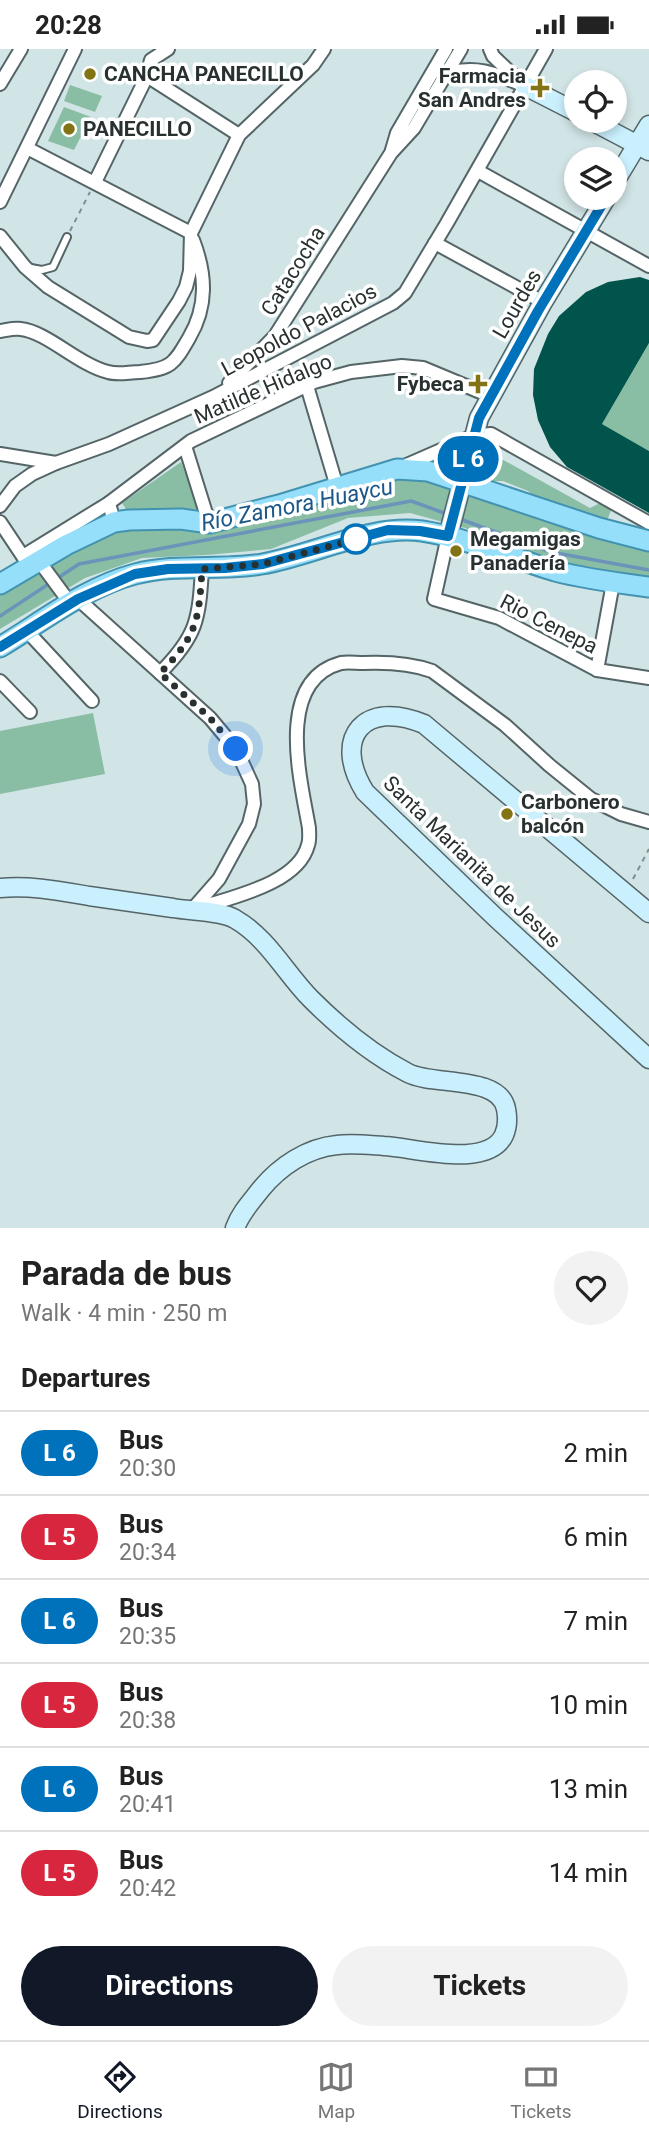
<!DOCTYPE html>
<html lang="en">
<head>
<meta charset="utf-8">
<style>
	body { margin:0; font-family:Roboto,sans-serif; background:#f2f2f2; color:#222; height:100vh; display:flex; flex-direction:column; font-size:26px; white-space:nowrap }
	* { box-sizing:border-box; margin:0 }
	p { font-size:23px; color:#767676 }
	.icon { flex:none; width:38px; height:38px; fill:none; stroke:currentColor; stroke-width:2; stroke-linecap:round; stroke-linejoin:round }
	.map { position:relative; height:1179px; overflow:hidden }
	.side { display:flex; flex-direction:column; background:#fff; flex:1 }
	.side>* { flex:none }
	.badge { padding:0 14px; border-radius:23px; font-size:24px; line-height:46px }
	.controls { position:absolute; left:564px; top:21px; display:grid; gap:14px }
	.controls a { display:grid; place-items:center; width:63px; height:63px; border-radius:50%; background:#fff; box-shadow:0 4px 10px #0003; font-size:35px }
	.you { position:absolute; width:35px; height:35px; margin:-18px; border:5px solid #fff; border-radius:50%; background:#1a73e8; box-shadow:0 0 0 10px #1a73e833 }
	.map>.badge { position:absolute; translate:-50% -50%; box-shadow:0 0 0 4px #fff }
	h2 { padding:0 21px; font-size:26px; line-height:63px }
	.round { display:grid; place-items:center; flex:none; width:74px; height:74px; border-radius:37px; background:#f2f2f2 }
	.head { display:flex; align-items:center; justify-content:space-between; height:119px; padding:0 21px }
	h1 { font-size:33px; font-weight:700; line-height:52px }
	.action { display:flex; gap:14px; margin-top:auto; padding:14px 21px }
	.action a { flex:1; height:80px; border-radius:42px; background:#111827; color:#fff; font-size:28px; font-weight:700; line-height:80px; text-align:center }
	.action a+a { background:#f2f2f2; color:#222 }
	ul { padding:0; list-style:none }
	li { display:flex; align-items:center; gap:21px; height:84px; padding:0 21px; border-top:2px solid #e0e0e0 }
	li div { flex:1 }
	li b { display:block; font-size:26px }
	li em { font-style:normal }
	li .badge { min-width:77px; font-weight:700; text-align:center }
	.status { display:flex; justify-content:space-between; align-items:center; height:49px; padding:0 35px; background:#fff; direction:ltr }
	.status svg { height:19px; fill:currentColor }
	.menu { display:flex; justify-content:space-around; align-items:center; height:98px; border-top:2px solid #e0e0e0; background:#fff; font-size:19px; color:#767676 }
	.menu a { display:grid; justify-items:center; gap:4px }
	.menu .selected { color:#111827 }
	.map>svg:first-child { display:block }
</style>
</head>
<body>
<div class="status"><b>20:28</b><svg viewBox="0 0 49 12"><path d="M0 12V9h3v3zM5 12V6h3v6zM10 12V3h3v9zM15 12V0h3v12zM26 1h20v11H26zM47 4h2v5h-2z"/></svg></div>
<div class="map">
<svg width="649" height="1179" viewBox="0 0 649 1179">
	<rect width="100%" height="100%" fill="#d1e4e6"/>
	<!-- green -->
	<g fill="#8abea4">
		<polygon points="70,36 102,47 95,63 64,52"/>
		<polygon points="64,58 91,68 74,101 48,92"/>
		<polygon points="649,294 649,402 602,375"/>
		<polygon points="490,396 496,398 498,408 590,459 600,454 611,461 606,475 543,454 528,442 503,432 483,432 477,428 485,402"/>
		<polygon points="181,413 200,460 130,466 122,454"/>
		<polygon points="397,429 435,431 575,482 624,496 649,500 649,530 542,512 465,479 410,464 348,469 271,500 206,506 142,509 85,529 0,580 0,543 104,486 152,476 199,482 324,455"/>
		<polygon points="93,664 105,725 0,745 0,682"/>
	</g>
	<g fill="none" stroke-linecap="round" stroke-linejoin="round">
		<!-- stream -->
		<g stroke="#6c93b9" stroke-width="3.5">
			<polyline points="457,469 551,503 649,521"/>
			<polyline points="0,567 79,515 411,452 447,465"/>
		</g>
	</g>
	<!-- building -->
	<polygon fill="#00544c" points="640,228 649,231 649,294 602,375 649,402 649,464 567,418 550,398 538,371 533,346 534,320 548,285 559,267 586,243 608,233"/>
	<g fill="none" stroke-linecap="round" stroke-linejoin="round">
		<!-- lane casing -->
		<g stroke="#556567" stroke-width="10">
			<polyline id="lane" points="31,219 42,221 53,218 67,188"/>
		</g>
		<!-- street casing -->
		<g stroke="#556567" stroke-width="16">
			<g id="street">
				<polyline points="490,0 493,7 517,30"/>
				<path d="M 447,24 C 479,16 496,25 525,37"/>
				<polyline points="147,27 239,86"/>
				<polyline points="0,35 21,0"/>
				<polyline points="27,99 191,184"/>
				<polyline points="392,101 397,84 446,0"/>
				<polyline points="478,122 649,217"/>
				<polyline points="95,133 147,27 151,11 168,0"/>
				<polyline points="0,153 75,0"/>
				<polyline points="0,187 25,218 48,238 129,288 147,292 153,291 179,252 186,238 190,222 191,184 239,86 313,16 324,0"/>
				<polyline points="435,194 543,253"/>
				<path d="M 0,282 C 7,281 14,279 21,280 C 47,283 79,316 108,323 C 118,326 129,323 140,323 C 171,320 174,315 189,289 C 208,257 206,225 193,191"/>
				<polyline points="229,334 275,287 391,104 414,79 461,0"/>
				<polyline points="307,337 337,438"/>
				<polyline points="185,397 209,474"/>
				<polyline points="0,405 56,414"/>
				<polyline points="402,418 473,387 491,385 649,474"/>
				<polyline points="0,457 15,437 32,425 56,414 109,395 213,348 393,254 405,244 447,174 546,0"/>
				<polyline points="0,473 26,512"/>
				<polyline points="114,473 109,454 191,392 314,333 351,323 402,317 423,319 490,347"/>
				<polyline points="448,487 434,550 499,569 597,621 649,629"/>
				<polyline points="23,507 109,454"/>
				<polyline points="39,512 70,554"/>
				<polyline points="78,550 210,669 236,700 252,735 254,755 249,775 219,830 191,862"/>
				<polyline points="27,582 92,652"/>
				<polyline points="597,621 613,534"/>
				<path d="M 160,624 C 197,587 199,571 202,520"/>
				<polyline points="0,632 30,663"/>
				<path d="M 199,859 C 231,848 298,835 308,796 C 310,791 309,785 309,779 C 301,732 274,632 341,614 C 347,613 356,614 363,614 C 386,613 410,614 432,622 L 505,676 L 549,716 L 591,750 L 621,765 L 649,773"/>
			</g>
		</g>
		<!-- secondary casing -->
		<g stroke="#556567" stroke-width="21">
			<g id="secondary">
				<polyline points="525,37 576,63"/>
				<polyline points="592,72 649,102"/>
				<polyline points="614,134 649,76"/>
				<polyline points="448,487 479,369 543,253 606,149"/>
				<path d="M 0,839 C 30,836 60,842 89,847 C 117,851 145,855 173,859 C 189,862 222,862 235,870 C 268,889 286,925 311,950 C 339,978 373,1006 408,1024 C 433,1037 500,1026 506,1060 C 508,1070 508,1077 504,1086 C 488,1121 413,1098 384,1097 C 369,1096 352,1094 337,1096 C 307,1099 280,1117 261,1140 C 251,1153 241,1163 235,1179"/>
				<path d="M 649,864 L 424,675 C 365,650 331,688 365,743 L 495,868 L 649,1010"/>
			</g>
		</g>
		<!-- primary casing -->
		<g stroke="#4293b1" stroke-width="23">
			<g id="primary">
				<polyline points="0,535 66,496 114,473 129,471 181,470 209,474 279,456 397,420 428,422 599,479 649,492"/>
				<path d="M 0,598 C 43,572 86,538 135,525 C 176,514 221,522 262,515 C 314,506 371,475 422,482 C 468,489 511,509 555,522 C 585,530 618,534 649,538"/>
			</g>
		</g>
		<!-- path -->
		<g stroke="#818e90" stroke-width="2" stroke-dasharray="5 5" stroke-linecap="butt">
			<polyline points="70,182 90,143"/>
			<polyline points="633,830 649,800"/>
		</g>
		<!-- lane -->
		<use href="#lane" stroke="#fff" stroke-width="6"/>
		<!-- street -->
		<use href="#street" stroke="#fff" stroke-width="12"/>
		<!-- secondary -->
		<use href="#secondary" stroke="#caeffd" stroke-width="18"/>
		<!-- primary -->
		<use href="#primary" stroke="#96dffa" stroke-width="19"/>
	</g>
	<g fill="none" stroke-linecap="round" stroke-linejoin="round">
		<!-- line casing -->
		<g stroke="#fff" stroke-width="16">
			<polyline id="line" points="0,598 78,550 135,525 168,520 225,519 263,515 388,481 420,482 448,487 479,369 538,262 606,149"/>
		</g>
		<!-- line -->
		<use href="#line" stroke="#0072bc" stroke-width="10"/>
		<!-- walk -->
		<path stroke="#283030" stroke-width="7" stroke-dasharray="0 12.6" d="M 236,700 L 210,669 L 160,624 C 197,587 199,571 202,520 L 263,515 L 356,490"/>
	</g>
	<!-- markers -->
	<g fill="#827314" stroke="#fff" stroke-width="2.5">
		<circle cx="90" cy="25" r="7"/>
		<path d="M536.5 28.5h7v7h7v7h-7v7h-7v-7h-7v-7h7z"/>
		<circle cx="69" cy="80" r="7"/>
		<path d="M474.5 324.5h7v7h7v7h-7v7h-7v-7h-7v-7h7z"/>
		<circle cx="456" cy="502" r="7"/>
		<circle cx="507" cy="765" r="7"/>
	</g>
	<circle fill="#fff" stroke="#0072bc" stroke-width="3.5" cx="356" cy="490" r="14"/>
	<g text-anchor="middle" dominant-baseline="central" stroke-width="7" stroke-linejoin="round" paint-order="stroke">
		<!-- poi labels -->
		<g font-size="21" font-weight="bold" fill="#283030" stroke="#fff" text-anchor="start">
			<text x="104" y="25">CANCHA PANECILLO</text>
			<text x="526" y="27" text-anchor="end">Farmacia<tspan x="526" dy="24">San Andres</tspan></text>
			<text x="83" y="80">PANECILLO</text>
			<text x="464" y="335" text-anchor="end">Fybeca</text>
			<text x="470" y="490">Megamigas<tspan x="470" dy="24">Panadería</tspan></text>
			<text x="521" y="753">Carbonero<tspan x="521" dy="24">balcón</tspan></text>
		</g>
		<!-- street labels -->
		<g font-size="21" fill="#283030" stroke="#fff">
			<text transform="translate(293 222) rotate(-58)">Catacocha</text>
			<text transform="translate(517 255) rotate(-60)">Lourdes</text>
			<text transform="translate(299 281) rotate(-28)">Leopoldo Palacios</text>
			<text transform="translate(263 340) rotate(-23)">Matilde Hidalgo</text>
			<text transform="translate(549 575) rotate(27)">Rio Cenepa</text>
			<text transform="translate(472 813) rotate(44)">Santa Marianita de Jesus</text>
		</g>
		<!-- water labels -->
		<g font-size="23" font-style="italic" fill="#1c5789" stroke="#fff">
			<text transform="translate(297 456) rotate(-11)">Río Zamora Huaycu</text>
		</g>
	</g>
</svg>
<div class="controls">
<a><svg class="icon" aria-label="locate" viewBox="0 0 24 24"><circle cx="12" cy="12" r="6"/><path d="M12 2v4M12 18v4M2 12h4M18 12h4"/></svg></a>
<a><svg class="icon" aria-label="layers" viewBox="0 0 24 24"><path d="M12 4l9 5-9 5-9-5zM3 14l9 5 9-5"/></svg></a>
</div>
<div class="you" style="left:236px;top:700px"></div>
<b class="badge" style="left:468px;top:410px;background:#0072bc;color:#fff">L 6</b>
</div>
<section class="side">
<div class="head"><div><h1>Parada de bus</h1><p>Walk · 4 min · 250 m</p></div><a class="round"><svg class="icon" aria-label="heart" viewBox="0 0 24 24"><path d="M12 20l-8-8c-3-5 5-10 8-4 3-6 11-1 8 4z"/></svg></a></div>
<h2>Departures</h2>
<ul>
<li><span class="badge" style="background:#0072bc;color:#fff">L 6</span><div><b>Bus</b><p>20:30</p></div><em>2 min</em></li>
<li><span class="badge" style="background:#d7263d;color:#fff">L 5</span><div><b>Bus</b><p>20:34</p></div><em>6 min</em></li>
<li><span class="badge" style="background:#0072bc;color:#fff">L 6</span><div><b>Bus</b><p>20:35</p></div><em>7 min</em></li>
<li><span class="badge" style="background:#d7263d;color:#fff">L 5</span><div><b>Bus</b><p>20:38</p></div><em>10 min</em></li>
<li><span class="badge" style="background:#0072bc;color:#fff">L 6</span><div><b>Bus</b><p>20:41</p></div><em>13 min</em></li>
<li><span class="badge" style="background:#d7263d;color:#fff">L 5</span><div><b>Bus</b><p>20:42</p></div><em>14 min</em></li>
</ul>
<div class="action"><a>Directions</a><a>Tickets</a></div>
</section>
<nav class="menu">
<a class="selected"><svg class="icon" aria-label="directions" viewBox="0 0 24 24"><path d="M12 3l9 9-9 9-9-9zM9 14v-3h6M13 9l2 2-2 2"/></svg>Directions</a>
<a><svg class="icon" aria-label="map" viewBox="0 0 24 24"><path d="M3 6l6-2 6 2 6-2v14l-6 2-6-2-6 2zM9 4v14M15 6v14"/></svg>Map</a>
<a><svg class="icon" aria-label="tickets" viewBox="0 0 24 24"><path d="M3 7h18v10H3zM15 7v10"/></svg>Tickets</a>
</nav>
</body>
</html>
